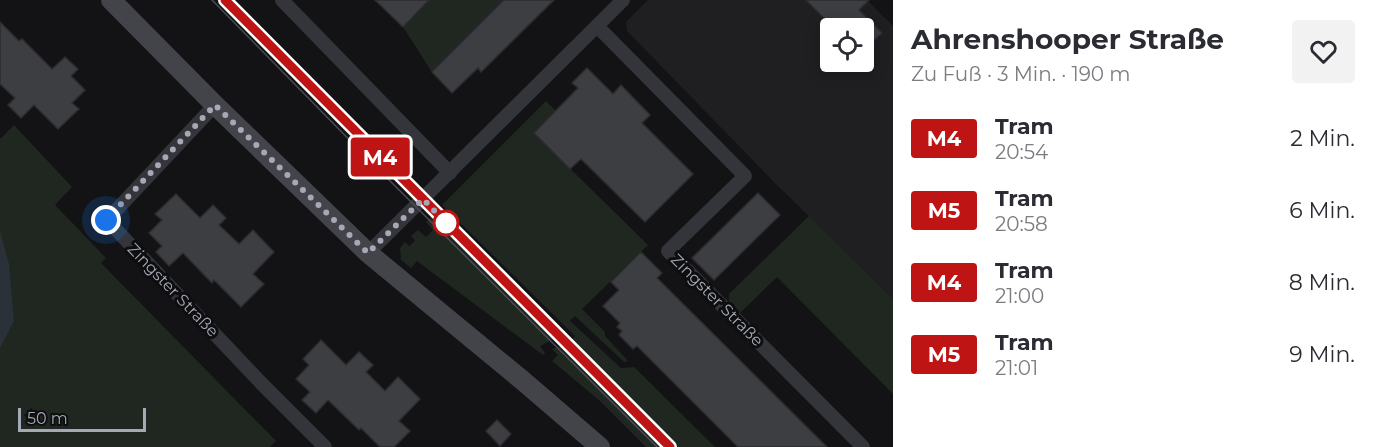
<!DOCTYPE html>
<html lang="de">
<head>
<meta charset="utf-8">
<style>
	body { margin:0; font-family:Montserrat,sans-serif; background:#f2f2f3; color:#2b2b33; height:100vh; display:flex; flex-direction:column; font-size:22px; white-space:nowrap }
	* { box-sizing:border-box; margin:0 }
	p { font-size:20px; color:#7c7c81 }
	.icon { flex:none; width:33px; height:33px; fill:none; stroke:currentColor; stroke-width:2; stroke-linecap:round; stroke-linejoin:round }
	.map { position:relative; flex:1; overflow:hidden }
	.side { display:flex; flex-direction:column; background:#fff; width:480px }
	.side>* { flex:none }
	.badge { padding:0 12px; border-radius:4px; font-size:21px; line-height:39px }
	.tools { position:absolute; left:820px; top:18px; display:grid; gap:12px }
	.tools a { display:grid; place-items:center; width:54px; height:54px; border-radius:6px; background:#fff; box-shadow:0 3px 15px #0003; font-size:30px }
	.scale { position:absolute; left:18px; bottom:15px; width:128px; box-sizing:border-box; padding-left:6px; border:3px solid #a5a9b5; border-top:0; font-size:16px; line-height:21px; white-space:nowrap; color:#a5a9b5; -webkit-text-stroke:4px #0e0e10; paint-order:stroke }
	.you { position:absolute; width:30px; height:30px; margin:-15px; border:4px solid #fff; border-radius:50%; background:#1a73e8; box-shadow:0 0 0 9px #1a73e833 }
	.map>.badge { position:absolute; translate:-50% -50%; box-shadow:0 0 0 3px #fff }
	.round { display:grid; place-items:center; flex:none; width:63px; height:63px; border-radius:6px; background:#f2f2f3 }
	.overview { display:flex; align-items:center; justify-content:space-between; height:102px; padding:0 18px }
	h1 { font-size:28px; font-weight:700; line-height:45px }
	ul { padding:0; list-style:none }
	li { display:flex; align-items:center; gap:18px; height:72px; padding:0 18px }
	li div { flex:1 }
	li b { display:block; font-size:22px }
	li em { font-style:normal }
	li .badge { min-width:66px; font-weight:700; text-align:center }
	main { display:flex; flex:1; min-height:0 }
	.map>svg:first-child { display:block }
</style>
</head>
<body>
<main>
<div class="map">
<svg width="893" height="447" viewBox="0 0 893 447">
	<rect width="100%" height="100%" fill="#131315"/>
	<!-- built -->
	<path fill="#1f1f22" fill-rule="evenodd" d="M 648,0 L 867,0 L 893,26 L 893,299 L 775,183 L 627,31 L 626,22 ZM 831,28 L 864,28 L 864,62 L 831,62 Z"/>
	<!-- green -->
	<g fill="#1f2720">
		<polygon points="425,0 504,0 487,17 488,19 477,27 432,72 403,27 427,3"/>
		<polygon points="546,101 556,111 534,133 648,245 582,309 605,332 605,336 628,361 624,362 575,316 570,321 621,368 634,367 715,447 646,447 600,401 552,361 558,355 552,349 570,343 575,336 442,205"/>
		<polygon points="14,125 72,187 55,205 106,258 101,263 276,441 270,447 0,447 0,139"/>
		<polygon points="437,211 562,335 540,346 545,353 543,355 417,261 411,268 401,260 400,248 405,242 409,246 415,241 411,236 418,230 426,237 433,230 426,222"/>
		<polygon points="809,216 893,299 893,394 777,277 740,313 729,302 729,294"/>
	</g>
	<!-- water -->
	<polygon fill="#2a3138" points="0,231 9,264 14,321 0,348"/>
	<!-- building -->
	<g fill="#3d3e42" stroke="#2d2d31" stroke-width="1.5">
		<polygon points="375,0 429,0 403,27"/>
		<polygon points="504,0 554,0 481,72 478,68 452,93 432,72"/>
		<polygon points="806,0 869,0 859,10 882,33 864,50 864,28 834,28"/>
		<polygon points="0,22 19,41 22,39 52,69 65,57 78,69 71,76 85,90 72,103 79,109 58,129 34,105 21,118 8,105 15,98 0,84"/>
		<polygon points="587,68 613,94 621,85 650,115 642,123 693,174 645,222 581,159 570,169 534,133 578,88 572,83"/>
		<polygon points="758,193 780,215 714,280 692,258"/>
		<polygon points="176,194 200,218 213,205 226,218 219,225 239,244 253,230 274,252 253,274 264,284 241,307 214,280 212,283 183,253 169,266 156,252 162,246 149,233 162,220 155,214"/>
		<polygon points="641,252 662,273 657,278 827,447 738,447 637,346 633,349 619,335 622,331 617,327 620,323 603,306 619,290 611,282"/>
		<polygon points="321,340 346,365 359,352 373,365 366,372 385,391 398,377 420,399 399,421 410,431 394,447 380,447 361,428 359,430 328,400 316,413 302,400 310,392 296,379 309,365 303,359"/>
		<polygon points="497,420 511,434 500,446 486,431"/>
	</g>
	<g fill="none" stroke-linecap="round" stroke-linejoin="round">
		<!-- street -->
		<g stroke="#34353a" stroke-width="14">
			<polyline points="282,0 450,173"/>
			<polyline points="597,26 745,176 668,251 863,447"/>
			<polyline points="215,105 107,220 262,384 325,447"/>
			<polyline points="368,253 623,0"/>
		</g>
		<!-- secondary -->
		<polyline stroke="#42444a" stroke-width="20" points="111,0 215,105 368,253 522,380 600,447"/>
		<!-- tram -->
		<g stroke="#4b4d53" stroke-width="1.5">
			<polyline points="212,0 379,170 657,447"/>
			<polyline points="225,0 468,246"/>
			<polyline points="653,430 670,447"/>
		</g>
	</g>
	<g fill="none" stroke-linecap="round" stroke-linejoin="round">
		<!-- line casing -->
		<g stroke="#fff" stroke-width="14">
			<polyline id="line" points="225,0 670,447"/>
		</g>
		<!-- line -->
		<use href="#line" stroke="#be1414" stroke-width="9"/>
		<!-- walk -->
		<polyline stroke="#a5a9b5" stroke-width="6" stroke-dasharray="0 10.8" points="106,220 215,105 368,253 423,199 446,223"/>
	</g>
	<!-- markers -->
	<circle fill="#fff" stroke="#be1414" stroke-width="3" cx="446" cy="223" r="12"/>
	<g text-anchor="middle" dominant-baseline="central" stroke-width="6" stroke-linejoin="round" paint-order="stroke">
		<!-- street labels -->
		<g font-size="16" fill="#a5a9b5" stroke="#0e0e10">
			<text transform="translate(173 290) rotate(46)">Zingster Straße</text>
			<text transform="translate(717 300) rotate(45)">Zingster Straße</text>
		</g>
	</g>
</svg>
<div class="tools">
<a><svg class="icon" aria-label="locate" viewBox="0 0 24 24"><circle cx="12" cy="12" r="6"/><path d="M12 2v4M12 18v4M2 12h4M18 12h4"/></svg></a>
</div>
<div class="scale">50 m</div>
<div class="you" style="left:106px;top:220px"></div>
<b class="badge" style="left:380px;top:157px;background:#be1414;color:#fff">M4</b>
</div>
<section class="side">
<div class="overview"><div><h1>Ahrenshooper Straße</h1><p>Zu Fuß · 3 Min. · 190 m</p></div><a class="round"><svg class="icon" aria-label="heart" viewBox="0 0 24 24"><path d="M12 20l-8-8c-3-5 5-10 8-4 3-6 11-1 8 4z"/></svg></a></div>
<ul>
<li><span class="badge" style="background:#be1414;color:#fff">M4</span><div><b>Tram</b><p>20:54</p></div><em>2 Min.</em></li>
<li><span class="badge" style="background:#be1414;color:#fff">M5</span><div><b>Tram</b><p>20:58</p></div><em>6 Min.</em></li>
<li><span class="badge" style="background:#be1414;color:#fff">M4</span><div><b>Tram</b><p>21:00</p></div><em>8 Min.</em></li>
<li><span class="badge" style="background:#be1414;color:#fff">M5</span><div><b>Tram</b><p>21:01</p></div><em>9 Min.</em></li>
</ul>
</section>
</main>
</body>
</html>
